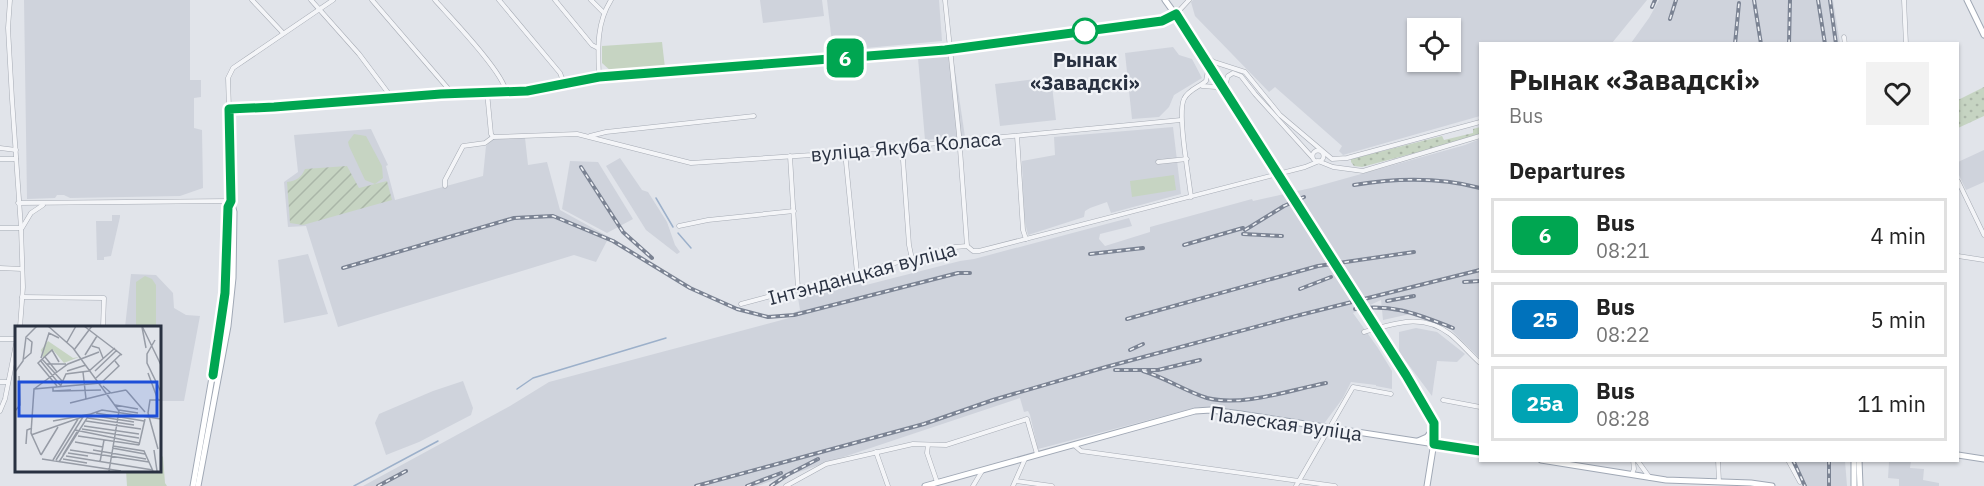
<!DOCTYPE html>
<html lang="en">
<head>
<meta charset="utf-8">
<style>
	body { margin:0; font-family:"IBM Plex Sans",sans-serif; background:#f2f2f2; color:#222; height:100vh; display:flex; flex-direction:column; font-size:22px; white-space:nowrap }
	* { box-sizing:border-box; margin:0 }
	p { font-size:20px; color:#767676 }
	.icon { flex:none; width:33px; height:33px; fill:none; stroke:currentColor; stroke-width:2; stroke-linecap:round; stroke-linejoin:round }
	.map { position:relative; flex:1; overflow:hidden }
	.drawer { position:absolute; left:1479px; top:42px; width:480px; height:420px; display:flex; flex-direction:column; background:#fff; border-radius:0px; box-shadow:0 2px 4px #0004 }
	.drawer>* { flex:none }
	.badge { padding:0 12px; border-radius:9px; font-size:21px; line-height:39px }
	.fabs { position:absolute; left:1407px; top:18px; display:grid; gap:12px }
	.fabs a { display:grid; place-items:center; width:54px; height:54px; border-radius:0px; background:#fff; box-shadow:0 2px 4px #0004; font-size:30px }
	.map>.badge { position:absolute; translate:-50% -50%; box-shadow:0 0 0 3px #fff }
	h2 { padding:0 30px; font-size:22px; line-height:54px }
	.round { display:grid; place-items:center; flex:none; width:63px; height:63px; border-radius:0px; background:#f2f2f2 }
	.head { display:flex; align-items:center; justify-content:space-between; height:102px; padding:0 30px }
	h1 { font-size:28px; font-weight:700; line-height:45px }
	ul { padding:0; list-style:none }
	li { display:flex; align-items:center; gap:18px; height:75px; margin:0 12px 9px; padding:0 18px; border:3px solid #e0e0e0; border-radius:0px }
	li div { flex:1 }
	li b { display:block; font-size:22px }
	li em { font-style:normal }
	li .badge { min-width:66px; font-weight:700; text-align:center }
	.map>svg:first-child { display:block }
</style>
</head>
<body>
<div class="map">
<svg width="1984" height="486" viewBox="0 0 1984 486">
	<defs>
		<pattern id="grass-dots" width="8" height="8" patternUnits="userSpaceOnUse" patternTransform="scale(1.5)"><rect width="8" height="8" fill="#c6d4c2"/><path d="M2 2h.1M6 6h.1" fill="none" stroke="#aab6a8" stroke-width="1.8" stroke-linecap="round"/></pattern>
		<pattern id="garden-furrows" width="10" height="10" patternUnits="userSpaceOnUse" patternTransform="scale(1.5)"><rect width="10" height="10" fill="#c6d4c2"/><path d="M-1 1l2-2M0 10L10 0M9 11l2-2" fill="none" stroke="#aab6a8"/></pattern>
	</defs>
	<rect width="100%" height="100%" fill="#e1e4ea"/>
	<!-- built -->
	<g fill="#cfd3dc" fill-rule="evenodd">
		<polygon points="24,0 190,0 190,80 201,80 201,97 194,98 194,128 202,130 203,188 180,196 70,198 64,195 57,195 55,198 27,199"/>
		<polygon points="760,0 822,0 824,16 763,23"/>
		<polygon points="827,0 939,0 942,41 833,51"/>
		<path d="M 1193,0 L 1647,0 L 1612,43 L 1480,44 L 1480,116 L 1343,155 L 1339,151 L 1342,146 L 1275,87 L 1269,92 L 1195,16 L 1191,2 ZM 1450,28 L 1450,62 L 1418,62 L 1418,28 Z"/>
		<polygon points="1659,0 1833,0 1840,43 1631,43 1649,18"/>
		<polygon points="1173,47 1179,55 1192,59 1202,78 1174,95 1169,107 1159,117 1132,119 1125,53"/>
		<polygon points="953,56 965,137 925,140 918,58"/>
		<polygon points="1051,77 1056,120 1000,126 995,84"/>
		<polygon points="1173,127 1181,194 1111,213 1107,202 1090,208 1085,211 1084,217 1028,235 1024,218 1022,161 1055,155 1054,137"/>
		<polygon points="371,129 388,165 386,166 395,200 483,176 486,146 494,138 525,138 528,165 547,162 560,210 609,237 596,262 574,255 338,327 306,226 288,227 284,182 298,172 294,135"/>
		<polygon points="1480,139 1480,359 1449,328 1410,314 1383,320 1381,300 1353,313 1378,348 1392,371 1392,389 1376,386 1376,385 1351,382 1343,398 1323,425 1198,407 1038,449 1030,415 1028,411 1024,412 1020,398 757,486 363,486 510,406 549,382 793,317 793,313 800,310 798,298 865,280 866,285 960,261 974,259 1129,218 1132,226 1100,234 1099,239 1105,246 1150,232 1150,227 1252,199 1253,201 1311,188 1465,145"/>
		<polygon points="1984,150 1984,182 1966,190 1958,173 1958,162"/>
		<polygon points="620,158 642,190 648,192 667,222 675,245 680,252 677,254 646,230 606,166"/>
		<polygon points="570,161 598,162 633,219 607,233 562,209"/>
		<polygon points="112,215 120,215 120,217 111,256 104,257 104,260 97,260 96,221 112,221"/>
		<polygon points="308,254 328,314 284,323 278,260"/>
		<polygon points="131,274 156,275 173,293 174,308 186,315 200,316 184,401 159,401 159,327 125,327"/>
		<polygon points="1416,328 1437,332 1465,354 1457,362 1437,361 1432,396 1399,352 1399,332"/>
		<polygon points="463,381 473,408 471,415 419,442 386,455 375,423 379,414 433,391"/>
		<polygon points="1792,461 1845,461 1847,486 1803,486"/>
		<polygon points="1879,461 1911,461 1910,468 1924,469 1923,480 1939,483 1939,486 1899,486 1899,479 1888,478 1889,462"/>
	</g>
	<!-- grass -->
	<g fill="url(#grass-dots)">
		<polygon points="1984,87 1984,116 1958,128 1958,100"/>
		<polygon points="1480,127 1480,134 1475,137 1362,167 1354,166 1351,162 1351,159 1442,136 1444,140 1473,133 1473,129"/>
	</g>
	<!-- park -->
	<g fill="#c6d4c2">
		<polygon points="662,42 665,68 612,72 602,63 602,46"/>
		<polygon points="354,134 366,136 382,166 383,178 375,184 365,180 349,146 348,142"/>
		<polygon points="1174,175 1176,190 1132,197 1130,181"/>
		<polygon points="145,276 152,279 156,285 156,327 136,326 136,282"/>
		<polygon points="159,453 163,457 165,483 167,486 127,486 126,470 159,470"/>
	</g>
	<!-- garden -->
	<path fill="url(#garden-furrows)" d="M 347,166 L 359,188 L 387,181 L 392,200 L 303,225 L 290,223 L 287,182 C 296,181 301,178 305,169 Z"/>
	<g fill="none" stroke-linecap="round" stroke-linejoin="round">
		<!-- stream -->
		<g stroke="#9cb0ca" stroke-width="1.5">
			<polyline points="656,198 673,227"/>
			<polyline points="678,233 691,248"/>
			<polyline points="517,389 533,378 666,338"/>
			<polyline points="354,486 438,441"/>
		</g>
		<!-- minor casing -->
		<g stroke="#a6abb4" stroke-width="5">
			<g id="minor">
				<polyline points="10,0 8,28 12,99 21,228 23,287 20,327"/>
				<polyline points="252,0 283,33"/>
				<polyline points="311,0 359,54 392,98"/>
				<polyline points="372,0 452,93"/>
				<path d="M 435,0 C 450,17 504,73 506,92"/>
				<polyline points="499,0 560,73 564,83"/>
				<polyline points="555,0 592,45 598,48"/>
				<polyline points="591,0 604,13"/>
				<polyline points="945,0 959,135 967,246"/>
				<polyline points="1904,0 1906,44"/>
				<polyline points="1176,14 1189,0"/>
				<polyline points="1844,37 1845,44"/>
				<polyline points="1205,56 1214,62 1245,72 1280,115 1332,159 1347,158 1480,122"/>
				<path d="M 599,77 C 598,49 596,24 611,0"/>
				<polyline points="1202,86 1216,87 1228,96"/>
				<polyline points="1228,90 1226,82 1228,76 1233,73 1241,76 1255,94 1312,157"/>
				<polyline points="487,92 491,134 493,137 577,134 691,163 812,155 1181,120"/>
				<polyline points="229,109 228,78 233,68 333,0"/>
				<polyline points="590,136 606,132 754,116"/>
				<polyline points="1017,136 1023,230 1026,239"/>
				<polyline points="902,146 909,245 912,259"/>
				<polyline points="0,148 16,150"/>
				<circle cx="1318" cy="156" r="5.5"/>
				<polyline points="845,152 857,273"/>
				<polyline points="790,156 798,289"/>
				<polyline points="0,159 16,159"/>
				<polyline points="1318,161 1333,167 1363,171 1480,136"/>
				<polyline points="1158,162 1187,159"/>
				<polyline points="1958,181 1984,235"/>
				<polyline points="445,186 445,180 463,146 485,143 493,137"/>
				<path d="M 1191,197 C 1189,178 1177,113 1184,99 C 1188,90 1199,87 1206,81 L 1208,70 L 1205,61"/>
				<polyline points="18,203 231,201"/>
				<polyline points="679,226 708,220 794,211"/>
				<polyline points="0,228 21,228"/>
				<polyline points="22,228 31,213 43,205"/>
				<polyline points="1958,256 1984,260"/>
				<polyline points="0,268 22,269"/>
				<polyline points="22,297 104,298 103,327"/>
				<polyline points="741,304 955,247 967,246 973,251 979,251 1305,167 1317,162"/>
				<path d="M 1364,332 C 1394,324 1421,312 1450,334 C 1461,343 1470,354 1480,363"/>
				<polyline points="0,339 16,339"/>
				<polyline points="0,382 8,382"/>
				<polyline points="1443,400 1480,407"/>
				<polyline points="0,411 5,399 16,344"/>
				<polyline points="928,445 927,453 937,482"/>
				<polyline points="1074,445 1081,451 1335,486"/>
				<polyline points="876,452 888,486"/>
				<polyline points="1637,460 1650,478"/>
				<polyline points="1718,460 1719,482"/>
				<polyline points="1788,460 1800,482"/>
				<polyline points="1632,474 1634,469 1633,460"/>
				<polyline points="1016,481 1052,486"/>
				<polyline points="786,486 826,464 913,444 946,445 1027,419 1037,454"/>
				<polyline points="973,486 982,471"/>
				<polyline points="1013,486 1025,459"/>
				<polyline points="1296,486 1353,387 1391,394"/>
			</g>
		</g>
		<!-- major casing -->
		<g stroke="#a0a8b5" stroke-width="7">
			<g id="major">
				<polyline points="1165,0 1193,39 1247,123"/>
				<polyline points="1967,0 1984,35"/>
				<polyline points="1405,375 1434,423 1435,436 1427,486"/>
				<polyline points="1418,441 1427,437 1435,427"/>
				<polyline points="1958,455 1984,459"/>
				<polyline points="1541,460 1666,480 1751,483 1772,486"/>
				<polyline points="1859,460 1860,486"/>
				<polyline points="193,486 224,309 228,207 231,201"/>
				<polyline points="198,486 228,326 233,278 234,212 231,201 229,109 274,107 441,94 527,91 599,77 945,49 1162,21 1176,14"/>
				<polyline points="925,486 1195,411 1211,410 1241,414 1480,451"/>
				<polyline points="1854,486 1854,460"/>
			</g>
		</g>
		<!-- minor -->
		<use href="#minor" stroke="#f4f5f8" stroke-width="4"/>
		<!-- major -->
		<use href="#major" stroke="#fff" stroke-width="5"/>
		<!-- rail casing -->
		<g stroke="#7b8393" stroke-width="4">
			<g id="rail">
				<polyline points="1754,0 1761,44"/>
				<polyline points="1818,0 1825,44"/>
				<polyline points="1830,0 1836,44"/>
				<polyline points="1652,7 1655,0"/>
				<polyline points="1670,19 1676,0"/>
				<polyline points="1735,44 1739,3"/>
				<polyline points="1789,44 1790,0"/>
				<polyline points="581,167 623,232 652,258"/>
				<path d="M 1354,185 C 1396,178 1439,177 1480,188"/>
				<polyline points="1245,230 1284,206 1304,197"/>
				<polyline points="1243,234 1282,236"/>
				<polyline points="1184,245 1243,228"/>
				<polyline points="1090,254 1143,248"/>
				<polyline points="343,268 514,218 553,216 613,241 690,288 737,309 768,317 794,315 958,273 970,273"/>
				<polyline points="1464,282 1480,281"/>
				<polyline points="1300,289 1331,277"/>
				<polyline points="1387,301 1414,296"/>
				<path d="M 1355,309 C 1392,303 1419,315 1453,328"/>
				<polyline points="1127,319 1318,266 1414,252"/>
				<polyline points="1130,350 1143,344"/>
				<polyline points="1115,370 1158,370 1200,360"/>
				<path d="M 1143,371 C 1166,378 1185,391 1207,398 C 1243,407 1290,390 1326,383"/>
				<polyline points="1793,460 1805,486"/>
				<polyline points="1829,460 1829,486"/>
				<polyline points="378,486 406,471"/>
				<polyline points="696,486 924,424 993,400 1106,367 1300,315 1480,270"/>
				<polyline points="747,486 781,473"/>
				<polyline points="771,486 787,475 818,459"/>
			</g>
		</g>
		<!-- rail -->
		<use href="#rail" stroke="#f1f3f7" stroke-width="1.5" stroke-dasharray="4.5" stroke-linecap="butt"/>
		<!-- major-bridge casing -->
		<g stroke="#a0a8b5" stroke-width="7" stroke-linecap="butt">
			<polyline id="major-bridge" points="1247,123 1405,375"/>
		</g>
		<!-- major-bridge -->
		<use href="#major-bridge" stroke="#fff" stroke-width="5"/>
	</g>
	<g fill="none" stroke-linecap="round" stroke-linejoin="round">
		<!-- line casing -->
		<g stroke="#fff" stroke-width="14">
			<polyline id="line" points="213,375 225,293 228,207 231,201 229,109 274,107 441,94 527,91 599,77 945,50 1162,21 1176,14 1406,375 1434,423 1434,444 1480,451"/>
		</g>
		<!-- line -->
		<use href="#line" stroke="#00a651" stroke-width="9"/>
	</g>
	<!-- markers -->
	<circle fill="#fff" stroke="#00a651" stroke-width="3" cx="1085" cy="31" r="12"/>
	<g text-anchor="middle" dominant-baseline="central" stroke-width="4.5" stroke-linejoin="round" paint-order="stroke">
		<!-- stop labels -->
		<g font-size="20" font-weight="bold" fill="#293141" stroke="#f1f3f7">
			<text x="1085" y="59">Рынак<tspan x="1085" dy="23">«Завадскі»</tspan></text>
		</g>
		<!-- street labels -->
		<g font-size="20" fill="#293141" stroke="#f1f3f7">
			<text transform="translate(906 146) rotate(-5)">вуліца Якуба Коласа</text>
			<text transform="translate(862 273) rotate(-15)">Інтэнданцкая вуліца</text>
			<text transform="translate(1286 423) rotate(8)">Палеская вуліца</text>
		</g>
	</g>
	<!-- overview -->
	<g transform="translate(15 326)">
		<rect width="146" height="146" fill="#e1e4ea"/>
		<path d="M 33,15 L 58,32 L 64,31 L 49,37 L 38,24 L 28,32 L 26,24 Z" fill="#c6d4c2"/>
		<path fill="none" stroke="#979ca6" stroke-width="1.5" d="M 33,0 L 58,22 L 104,85 L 94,145M 69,0 L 107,29M 127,0 L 146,39M 127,1 L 131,22M 140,14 L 132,28 L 132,37 L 146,66M 52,16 L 61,0M 77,20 L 84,22 L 88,32M 59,24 L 77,0M 70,29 L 82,10M 30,31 L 42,46M 26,32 L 34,7 L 44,12M 9,33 L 16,27 L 17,16 L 12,12M 27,33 L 47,55M 25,34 L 45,59M 32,38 L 51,38M 52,45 L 71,39M 80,45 L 102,24M 0,46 L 8,35 L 11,11 L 22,0M 68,46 L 71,73M 133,47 L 143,74M 81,52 L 106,28M 86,57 L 104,40 L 100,35M 42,60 L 23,37 L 37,24 L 44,36M 88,60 L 96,67 L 111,64M 45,61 L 51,48 L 74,45 L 100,22M 38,62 L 38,65 L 56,64M 19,63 L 53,38 L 84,26M 111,64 L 130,86M 45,65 L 86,64M 55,77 L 95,67M 100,79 L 123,83M 104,84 L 123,87M 0,85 L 5,79 L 4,50M 81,87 L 129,95M 133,87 L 135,74 L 146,74M 133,87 L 143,123M 74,89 L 119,96M 73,92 L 119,99M 38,95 L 76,88M 71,95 L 126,103M 69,100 L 124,108M 67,103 L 124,112M 60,104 L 124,117M 16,109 L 87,84 L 146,93M 63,110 L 124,119M 60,116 L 88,121M 11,118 L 12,104 L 17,102M 124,119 L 130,93M 98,120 L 129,125 L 138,145M 97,122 L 130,128M 55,124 L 134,136M 78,124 L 131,133M 139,124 L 142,145M 53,127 L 73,130M 26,129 L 16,107 L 19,63 L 86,57M 26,129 L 43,101M 48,129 L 62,106M 51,130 L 138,144M 27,133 L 106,145M 48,133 L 72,137M 38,134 L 63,93M 41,134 L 68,91M 44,136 L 74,89M 85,136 L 89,114"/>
		<path fill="#1d4ed8" fill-opacity="0.15" stroke="#1d4ed8" stroke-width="3" d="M 4,56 L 142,56 L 142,90 L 4,90 Z"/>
		<rect width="146" height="146" fill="none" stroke="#293141" stroke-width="3"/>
	</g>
</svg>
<div class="fabs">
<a><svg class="icon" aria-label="locate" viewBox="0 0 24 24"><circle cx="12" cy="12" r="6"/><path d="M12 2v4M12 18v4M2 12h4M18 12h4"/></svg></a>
</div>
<b class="badge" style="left:845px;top:58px;background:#00a651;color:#fff">6</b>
<section class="drawer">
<div class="head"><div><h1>Рынак «Завадскі»</h1><p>Bus</p></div><a class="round"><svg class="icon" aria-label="heart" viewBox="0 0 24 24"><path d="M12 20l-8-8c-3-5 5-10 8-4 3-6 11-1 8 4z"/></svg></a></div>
<h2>Departures</h2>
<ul>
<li><span class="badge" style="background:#00a651;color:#fff">6</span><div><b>Bus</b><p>08:21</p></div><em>4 min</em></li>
<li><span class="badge" style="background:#0072bc;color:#fff">25</span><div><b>Bus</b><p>08:22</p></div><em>5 min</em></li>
<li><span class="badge" style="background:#00a3b4;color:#fff">25а</span><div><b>Bus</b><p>08:28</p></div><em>11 min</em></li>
</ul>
</section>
</div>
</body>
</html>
